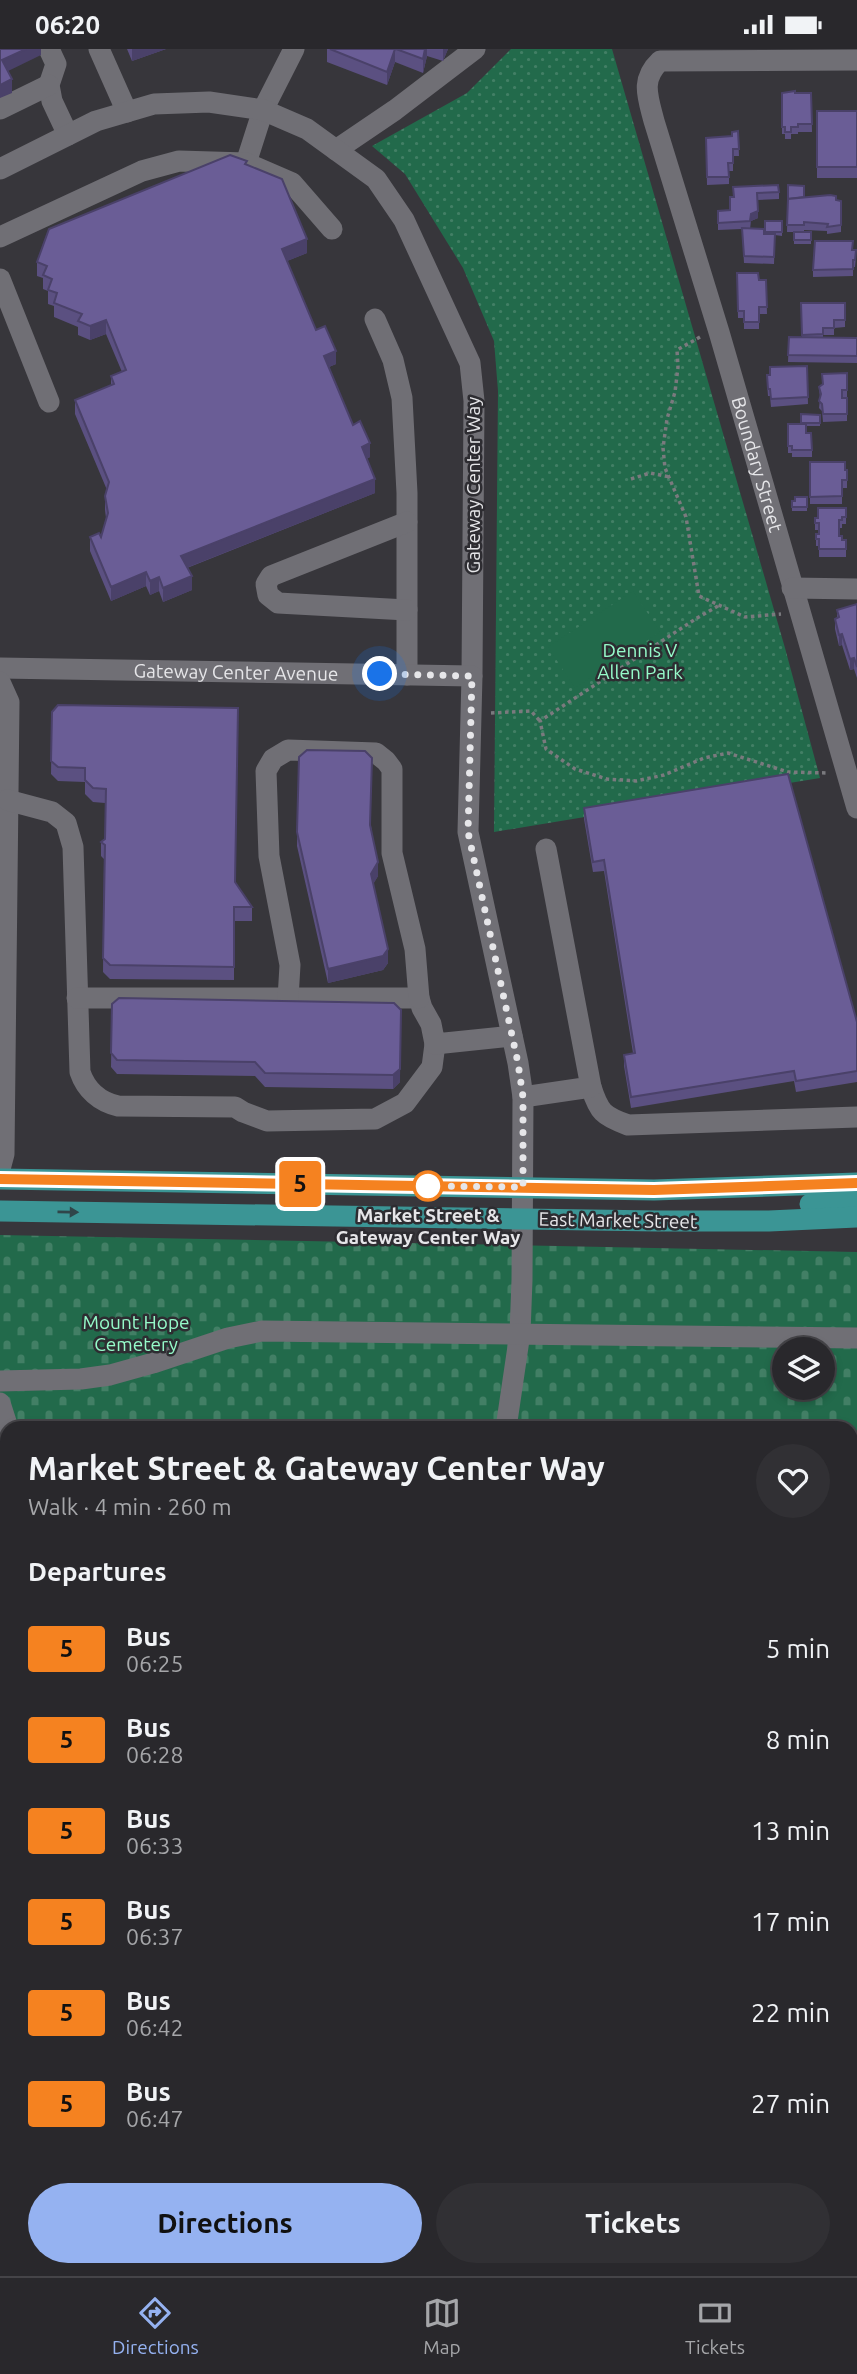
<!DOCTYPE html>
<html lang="en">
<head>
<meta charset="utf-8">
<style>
	body { margin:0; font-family:Ubuntu,sans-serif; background:#313034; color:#f1f3f6; height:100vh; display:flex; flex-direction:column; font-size:26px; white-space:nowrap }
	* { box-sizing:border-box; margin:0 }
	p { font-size:23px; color:#a5a6a9 }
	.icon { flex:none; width:38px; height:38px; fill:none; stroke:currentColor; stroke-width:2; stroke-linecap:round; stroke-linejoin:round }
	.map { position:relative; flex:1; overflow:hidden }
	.panel { position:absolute; left:0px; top:1372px; width:858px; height:856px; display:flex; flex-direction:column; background:#29282c; border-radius:21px 21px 0 0; box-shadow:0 4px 10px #0003,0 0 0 2px #454448 }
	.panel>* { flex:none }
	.badge { padding:0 14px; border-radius:5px; font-size:24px; line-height:46px }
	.fabs { position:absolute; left:772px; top:1288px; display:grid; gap:14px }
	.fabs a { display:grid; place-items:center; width:63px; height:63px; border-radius:50%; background:#29282c; box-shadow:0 4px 10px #0003,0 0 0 2px #454448; font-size:35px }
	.you { position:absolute; width:35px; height:35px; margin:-18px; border:5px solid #fff; border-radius:50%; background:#1a73e8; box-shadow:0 0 0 10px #1a73e833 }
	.map>.badge { position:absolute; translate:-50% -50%; box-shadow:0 0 0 4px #fff }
	h2 { padding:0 28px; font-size:26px; line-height:63px }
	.round { display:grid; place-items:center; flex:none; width:74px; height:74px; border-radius:37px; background:#313034 }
	.summary { display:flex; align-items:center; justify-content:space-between; height:119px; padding:0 28px }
	h1 { font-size:33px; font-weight:600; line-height:52px }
	.action { display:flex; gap:14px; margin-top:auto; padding:14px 28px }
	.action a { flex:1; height:80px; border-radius:42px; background:#95b2f1; color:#111; font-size:28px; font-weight:600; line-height:80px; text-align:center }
	.action a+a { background:#313034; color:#f1f3f6 }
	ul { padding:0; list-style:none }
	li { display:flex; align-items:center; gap:21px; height:91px; padding:0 28px }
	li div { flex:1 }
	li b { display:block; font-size:26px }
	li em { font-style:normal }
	li .badge { min-width:77px; font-weight:700; text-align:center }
	.status { display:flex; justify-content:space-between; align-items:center; height:49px; padding:0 35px; background:#29282c; direction:ltr }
	.status svg { height:19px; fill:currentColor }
	.tabs { display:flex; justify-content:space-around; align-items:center; height:98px; border-top:2px solid #454448; background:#29282c; font-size:19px; color:#a5a6a9 }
	.tabs a { display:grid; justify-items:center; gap:4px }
	.tabs .active { color:#95b2f1 }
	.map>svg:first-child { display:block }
</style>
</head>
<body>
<div class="status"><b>06:20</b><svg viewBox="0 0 49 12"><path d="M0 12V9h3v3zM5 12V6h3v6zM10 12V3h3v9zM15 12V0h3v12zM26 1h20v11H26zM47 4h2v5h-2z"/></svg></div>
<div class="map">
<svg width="857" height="2227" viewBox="0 0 857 2227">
	<defs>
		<pattern id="grass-dots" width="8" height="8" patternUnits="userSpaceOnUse" patternTransform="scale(1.75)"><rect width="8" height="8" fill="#226a4b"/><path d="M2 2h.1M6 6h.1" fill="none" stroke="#427f65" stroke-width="1.8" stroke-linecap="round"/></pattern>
		<pattern id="cemetery-stones" width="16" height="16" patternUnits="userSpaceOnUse" patternTransform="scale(1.75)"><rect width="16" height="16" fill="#226a4b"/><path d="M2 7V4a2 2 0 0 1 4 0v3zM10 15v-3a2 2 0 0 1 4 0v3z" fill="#427f65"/></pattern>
	</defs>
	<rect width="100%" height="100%" fill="#37363b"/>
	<!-- grass -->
	<polygon fill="url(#grass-dots)" points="511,0 612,0 785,599 820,729 494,783 498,342 494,292 463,219 405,125 372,97 467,44"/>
	<!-- cemetery -->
	<g fill="url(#cemetery-stones)" fill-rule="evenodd">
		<path d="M 0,1186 L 857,1203 L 857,2076 L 851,2080 L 850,1379 L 7,1379 L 7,2221 L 653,2221 L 646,2227 L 0,2227 ZM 784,1300 L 822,1300 L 822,1339 L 784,1339 Z"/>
		<polygon points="857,2131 857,2227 723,2227 731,2221 850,2221 851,2135"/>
	</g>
	<!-- garden -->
	<polygon fill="#226a4b" points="633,542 660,583 575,639 548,598"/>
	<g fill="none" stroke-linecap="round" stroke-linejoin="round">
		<!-- path -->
		<g stroke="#7a7a7e" stroke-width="3.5" stroke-dasharray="3.5 3.5" stroke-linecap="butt">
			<polyline points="700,288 677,301 678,318 675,343 667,370 663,399 665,419 686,468 699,547 745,568 781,565"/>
			<polyline points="631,430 650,424 670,428"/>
			<polyline points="718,557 697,569 540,672 546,700 575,720 607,730 636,732 664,726 704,709 728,704 788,723 827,724"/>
			<polyline points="491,664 531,662 540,672"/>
		</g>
		<!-- minor -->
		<g stroke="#706f75" stroke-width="21">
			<polyline points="49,0 56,15 49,36 52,52 68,86"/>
			<polyline points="99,0 127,63"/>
			<path id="s1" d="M 857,11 L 660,12 C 640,31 648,48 654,72 L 719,283 L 857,759"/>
			<polyline points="0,60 49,36"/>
			<polyline points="336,101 395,61 475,0"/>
			<polyline points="246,114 263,61 294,0"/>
			<polyline points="0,120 96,72 154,55 209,53 263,61 307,80 376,130 404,171 470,314 474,352 472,627 468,783 518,1014 523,1048 522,1231 520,1284 506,1379"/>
			<polyline points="0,188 142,122 179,112 246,114 292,134 332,180"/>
			<polyline points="0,230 49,353"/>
			<polyline points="375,270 393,311 402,349 407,444 407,626"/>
			<polyline points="407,473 271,527 266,535 268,546 278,554 407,561"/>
			<polyline points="792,539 857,540"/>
			<path id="s2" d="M 0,619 L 472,627"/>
			<polyline points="0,633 9,653 4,1105 0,1120"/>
			<path d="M 7,751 L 52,763 L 66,774 L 73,798 L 80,1023 C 86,1041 100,1053 118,1057 L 235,1058 L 243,1063 L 267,1072 L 375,1070 L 405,1054 L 432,1018 L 435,995"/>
			<polyline points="77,949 419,949 422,959 431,975 435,995 512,987"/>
			<polyline points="288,950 290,916 269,807 266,722 273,710 288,701 376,704 386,712 392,720 392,804 415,900 419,949"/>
			<path d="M 591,1038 C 599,1063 603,1067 628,1076 L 857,1068"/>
			<polyline points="523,1048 591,1038 546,800"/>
			<polyline points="0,1332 81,1330 110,1326 153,1314 228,1289 262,1282 857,1289"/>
			<polyline points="0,1354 8,1379"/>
			<polyline points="850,1446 857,1447"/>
			<polyline points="0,1590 7,1588"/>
			<polyline points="0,2003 7,2000"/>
			<polyline points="29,2221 29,2227"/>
			<polyline points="188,2227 194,2221"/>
			<polyline points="365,2227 370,2221"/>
			<polyline points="534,2227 536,2221"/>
		</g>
		<!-- major -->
		<g stroke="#3b9595" stroke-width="21">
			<polyline points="0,1130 654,1141 857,1134"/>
			<polyline points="810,1155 857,1153"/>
			<polyline points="0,1162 657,1172 769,1172 857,1168"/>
		</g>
		<!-- tram -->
		<g stroke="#8b8b8f" stroke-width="2">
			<polyline points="850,2110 857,2105"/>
			<polyline points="686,2227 695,2221"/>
		</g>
		<!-- rail casing -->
		<g stroke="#8b8b8f" stroke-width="8">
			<g id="rail">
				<polyline points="850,2124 857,2120"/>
				<polyline points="706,2227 715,2221"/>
			</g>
		</g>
		<!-- rail -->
		<use href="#rail" stroke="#2d2c31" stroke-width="5" stroke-dasharray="16" stroke-linecap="butt"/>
	</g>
	<!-- wall -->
	<g fill="#5b5081">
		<polygon points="127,0 166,0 132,12"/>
		<polygon points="327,0 448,0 443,12 427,7 423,24 395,13 387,36 327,13"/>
		<polygon points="782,44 811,44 812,83 798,83 798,85 791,85 791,90 785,90 785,85 782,85"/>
		<rect x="817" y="62" width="40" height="67"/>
		<polygon points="738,82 739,107 733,107 733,122 729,122 729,135 707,136 706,89 732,87"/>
		<polygon points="247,116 307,204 287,212 316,281 336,315 329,318 353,376 370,408 366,410 375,444 187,519 192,541 163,553 159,542 150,546 146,537 111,552 90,502 90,488 101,488 106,469 105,461 105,447 107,441 75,365 75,351 111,336 111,327 122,323 106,285 90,291 78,286 78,278 54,268 54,257 48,255 48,242 43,240 43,229 37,227 37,213"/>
		<polygon points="788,136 804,148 841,152 841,183 827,185 827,182 804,181 804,183 811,183 811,195 794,195 794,183 787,183"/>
		<polygon points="733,138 779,143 779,150 757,151 758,169 751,172 750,180 765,185 765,172 782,172 782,187 775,186 774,215 744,214 742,180 718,181 718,162 730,161 733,148"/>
		<polygon points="853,201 856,208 855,218 853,218 853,227 813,228 813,221"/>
		<polygon points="737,224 759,231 766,231 767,265 759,265 759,280 744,280 744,269 738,269"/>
		<polygon points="801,254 845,254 845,278 834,279 834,286 823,286 823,288 857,289 857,314 788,313 789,288 802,288"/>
		<polygon points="807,317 808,355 771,358 770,347 768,347 767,334 770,326"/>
		<polygon points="847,324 847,349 842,349 847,349 847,372 823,373 822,362 819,359 820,349 819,338"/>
		<polygon points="801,365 820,366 820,377 806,377 806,384 812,401 812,408 792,408 792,404 788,404 788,375 801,375"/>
		<polygon points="810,413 847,421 847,439 842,439 842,455 810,455"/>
		<polygon points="807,448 807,462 792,462 792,452"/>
		<polygon points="846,459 846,475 842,475 842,479 839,479 839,487 842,491 846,491 846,508 819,508 819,497 816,497 816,485 819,485 819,481 815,481 815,469 818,469"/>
		<polygon points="857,555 857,629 854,620 850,621 842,596 839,597 835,580 835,570 837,569 837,561"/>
		<polygon points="52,663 235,833 252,858 252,872 234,872 234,931 110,930 103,923 104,810 101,807 101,793 105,790 105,754 93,753 85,745 85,733 58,732 51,725"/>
		<polygon points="299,708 371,777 378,827 373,835 388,914 383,921 328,934 297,797"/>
		<polygon points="584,759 857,973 857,1033 796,1043 794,1032 631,1059 624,1017 624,1006 633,1004 604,822 593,823 584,770"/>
		<polygon points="394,954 400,1033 393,1040 265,1038 255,1027 117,1025 111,1018 112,955"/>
	</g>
	<!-- shaded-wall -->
	<g fill="#4a4169">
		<polygon points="26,0 41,0 41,6 2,25 2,11"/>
		<polygon points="132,0 166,0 132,12"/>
		<polygon points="395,0 395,13 387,36 387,23"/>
		<polygon points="425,0 427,0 427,7 423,24 423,10"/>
		<polygon points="443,0 448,0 443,12"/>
		<polygon points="12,30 12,44 0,49 0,36"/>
		<polygon points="758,162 758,169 751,172 750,180 751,165"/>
		<polygon points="307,190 307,204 282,214 282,200"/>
		<polygon points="106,271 106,285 90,291 90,277"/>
		<polygon points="336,302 336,315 324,320 324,307"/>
		<polygon points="370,394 370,408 362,412 362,398"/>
		<polygon points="375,430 375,444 181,521 181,507"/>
		<polygon points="146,523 146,537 111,552 111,538"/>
		<polygon points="192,527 192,541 163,553 163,539"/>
		<polygon points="159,528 159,542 150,546 150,532"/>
		<polygon points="842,585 842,596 839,597 839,586"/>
		<polygon points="854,609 854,620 850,621 850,610"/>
		<polygon points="378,813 378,827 371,839 371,825"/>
		<polygon points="388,900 388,914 383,921 328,934 328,920"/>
		<polygon points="401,961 400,1033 393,1040 393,1026"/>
	</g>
	<!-- building -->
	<g fill="#6a5d96" stroke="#4a4169" stroke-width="2">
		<polygon points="0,0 26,0 2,11 12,30 0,36"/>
		<polygon points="330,0 395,0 387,23"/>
		<polygon points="396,0 425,0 423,10"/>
		<polygon points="795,42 795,44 811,44 812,75 798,75 798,78 791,78 791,83 785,83 785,78 782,78 782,44"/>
		<rect x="817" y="62" width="40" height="56"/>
		<polygon points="738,82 739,100 733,100 733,114 728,114 729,128 707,128 706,89 732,87 732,83"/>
		<polygon points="230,106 247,112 245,115 282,130 307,190 282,200 316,281 325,277 336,302 324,307 353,376 360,372 370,394 362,398 375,430 181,507 192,527 163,539 159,528 150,532 146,523 111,538 90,488 99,484 101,488 108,464 105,447 109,433 75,351 114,335 111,327 126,321 106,271 90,277 78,272 82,265 54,254 57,244 48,241 52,230 43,226 47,217 37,213 49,180"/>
		<polygon points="778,136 779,143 757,144 758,162 751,165 750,172 718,174 718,162 730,161 730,148 734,148 733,138"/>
		<polygon points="788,136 804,137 804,148 788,150"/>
		<polygon points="830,146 836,147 836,151 841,152 841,176 827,178 828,175 804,173 804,176 787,176 788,150"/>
		<rect x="765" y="172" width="17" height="11"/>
		<polygon points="742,179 764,180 764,185 775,185 774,208 744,207"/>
		<rect x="794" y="183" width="17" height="8"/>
		<polygon points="815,192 853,192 852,201 856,201 855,211 853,211 853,220 813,221"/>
		<polygon points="737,224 758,224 759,231 766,231 767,258 759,258 759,273 744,273 744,262 738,262"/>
		<polygon points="801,254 845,254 845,271 834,271 834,279 823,279 823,285 802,286"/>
		<polygon points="789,288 857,289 857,307 788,306"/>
		<polygon points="807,317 808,348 771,350 770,340 768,340 767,326 770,326 770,318"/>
		<polygon points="847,324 847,341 842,341 842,349 847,349 847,365 823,365 822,355 819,352 821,345 819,338 823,335 822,325"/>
		<polygon points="801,365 820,366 820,374 801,374"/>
		<polygon points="788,375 806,375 806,384 811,384 812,401 792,401 792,397 788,397"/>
		<polygon points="810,413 845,413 845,421 847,421 847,431 842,431 842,447 810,448"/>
		<polygon points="795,448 807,448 807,458 792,458 792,452 795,452"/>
		<polygon points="818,459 846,459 846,468 842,468 842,471 839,471 839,487 842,487 842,491 846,491 846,500 819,500 819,490 816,490 816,485 819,485 819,474 815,474 815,469 818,469"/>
		<polygon points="857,555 857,618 854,609 850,610 842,585 839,586 835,570 839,568 837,561"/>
		<polygon points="58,656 238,659 235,833 252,858 234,858 234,918 110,916 103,909 105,796 101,793 105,790 106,740 93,739 85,731 85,719 58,718 51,712 52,663"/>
		<polygon points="307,701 365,702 372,709 370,776 378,813 371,825 388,900 383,907 328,920 297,783 299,708"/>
		<polygon points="788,725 857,973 857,1022 796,1032 794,1022 631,1048 624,1006 635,1004 604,811 593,813 584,759"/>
		<polygon points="119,949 394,954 401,961 400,1020 393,1026 265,1024 255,1013 117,1011 111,1004 112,955"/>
	</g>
	<!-- one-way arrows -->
	<defs><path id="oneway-solid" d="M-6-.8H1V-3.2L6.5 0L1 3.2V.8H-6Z" transform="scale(1.75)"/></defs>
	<use fill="#30464a" href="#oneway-solid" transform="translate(68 1163) rotate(1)"/>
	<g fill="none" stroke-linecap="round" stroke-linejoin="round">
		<!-- line casing -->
		<g stroke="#fff" stroke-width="16">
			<polyline id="line" points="0,1130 654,1141 857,1134"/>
		</g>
		<!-- line -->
		<use href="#line" stroke="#f58220" stroke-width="10"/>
		<!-- walk -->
		<polyline stroke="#e6e6e9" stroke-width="7" stroke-dasharray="0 12.6" points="380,625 472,627 468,783 518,1014 523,1048 523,1138 415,1137 428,1137"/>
	</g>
	<!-- markers -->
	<circle fill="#fff" stroke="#f58220" stroke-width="3.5" cx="428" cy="1137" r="14"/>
	<g text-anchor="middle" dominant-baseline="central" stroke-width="5" stroke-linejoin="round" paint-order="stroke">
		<!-- street labels -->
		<g font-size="19" fill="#e6e6e9" stroke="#2d2c31">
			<text stroke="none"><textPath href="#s1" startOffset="620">Boundary Street</textPath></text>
			<text transform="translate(473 436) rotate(-90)">Gateway Center Way</text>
			<text stroke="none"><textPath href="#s2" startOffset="236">Gateway Center Avenue</textPath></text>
			<text transform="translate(618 1171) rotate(1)">East Market Street</text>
		</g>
		<!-- park labels -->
		<g font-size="19" fill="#95fac9" stroke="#2d2c31">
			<text x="640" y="601">Dennis V<tspan x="640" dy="22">Allen Park</tspan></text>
			<text x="136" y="1273">Mount Hope<tspan x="136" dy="22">Cemetery</tspan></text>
		</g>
		<!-- stop labels -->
		<g font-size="19" font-weight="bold" fill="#e6e6e9" stroke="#2d2c31">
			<text x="428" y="1166">Market Street &amp;<tspan x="428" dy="22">Gateway Center Way</tspan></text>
		</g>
	</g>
</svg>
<div class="fabs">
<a><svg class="icon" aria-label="layers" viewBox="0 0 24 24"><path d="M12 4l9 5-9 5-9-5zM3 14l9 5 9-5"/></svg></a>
</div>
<div class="you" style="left:380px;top:625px"></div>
<b class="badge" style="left:300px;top:1135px;background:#f58220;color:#111">5</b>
<section class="panel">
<div class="summary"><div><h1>Market Street &amp; Gateway Center Way</h1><p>Walk · 4 min · 260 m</p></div><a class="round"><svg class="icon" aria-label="heart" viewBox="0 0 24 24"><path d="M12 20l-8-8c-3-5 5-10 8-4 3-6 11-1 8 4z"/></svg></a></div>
<h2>Departures</h2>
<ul>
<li><span class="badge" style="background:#f58220;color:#111">5</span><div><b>Bus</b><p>06:25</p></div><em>5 min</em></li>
<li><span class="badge" style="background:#f58220;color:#111">5</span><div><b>Bus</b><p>06:28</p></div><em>8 min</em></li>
<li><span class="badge" style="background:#f58220;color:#111">5</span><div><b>Bus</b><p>06:33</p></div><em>13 min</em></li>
<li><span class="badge" style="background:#f58220;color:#111">5</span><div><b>Bus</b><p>06:37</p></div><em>17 min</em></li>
<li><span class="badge" style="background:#f58220;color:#111">5</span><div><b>Bus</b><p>06:42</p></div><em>22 min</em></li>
<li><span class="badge" style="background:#f58220;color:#111">5</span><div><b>Bus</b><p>06:47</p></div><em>27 min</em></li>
</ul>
<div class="action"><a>Directions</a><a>Tickets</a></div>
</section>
</div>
<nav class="tabs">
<a class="active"><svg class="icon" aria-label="directions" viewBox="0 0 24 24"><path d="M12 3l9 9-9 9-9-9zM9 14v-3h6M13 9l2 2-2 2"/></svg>Directions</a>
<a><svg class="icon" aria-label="map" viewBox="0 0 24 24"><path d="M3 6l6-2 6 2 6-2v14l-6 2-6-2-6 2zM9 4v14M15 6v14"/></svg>Map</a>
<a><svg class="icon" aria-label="tickets" viewBox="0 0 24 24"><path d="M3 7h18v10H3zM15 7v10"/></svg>Tickets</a>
</nav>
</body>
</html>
